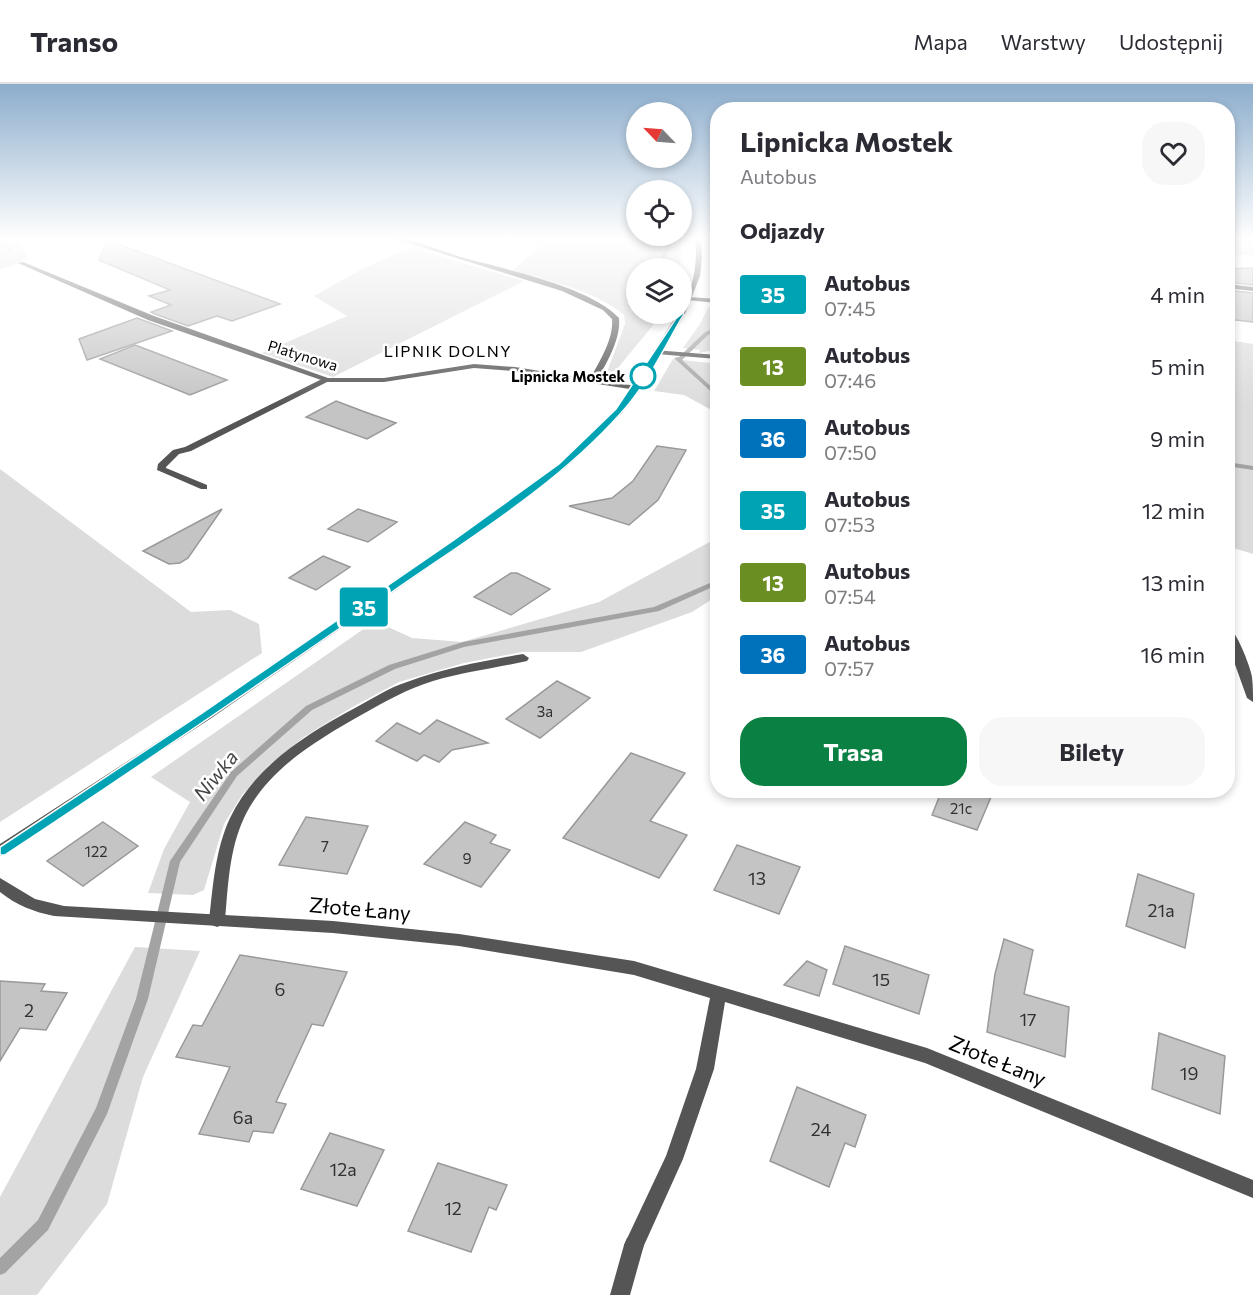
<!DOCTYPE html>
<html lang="pl">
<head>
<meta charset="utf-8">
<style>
	body { margin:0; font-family:Commissioner,sans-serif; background:#f7f7f7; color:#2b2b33; height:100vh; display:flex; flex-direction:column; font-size:22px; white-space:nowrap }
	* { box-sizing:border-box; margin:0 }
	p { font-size:20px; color:#7c7c81 }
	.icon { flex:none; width:33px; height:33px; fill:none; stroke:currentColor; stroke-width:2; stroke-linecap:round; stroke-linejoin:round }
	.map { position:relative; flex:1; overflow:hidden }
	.drawer { position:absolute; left:710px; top:18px; width:525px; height:696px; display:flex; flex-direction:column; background:#fff; border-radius:24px; box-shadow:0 3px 9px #0003 }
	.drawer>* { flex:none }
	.badge { padding:0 12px; border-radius:4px; font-size:21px; line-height:39px }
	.needle { width:39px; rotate:295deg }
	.controls { position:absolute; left:626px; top:18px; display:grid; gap:12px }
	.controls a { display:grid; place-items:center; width:66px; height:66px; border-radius:50%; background:#fff; box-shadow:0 3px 9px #0003; font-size:30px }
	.map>.badge { position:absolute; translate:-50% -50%; box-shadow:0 0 0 3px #fff }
	h2 { padding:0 30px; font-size:22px; line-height:54px }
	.round { display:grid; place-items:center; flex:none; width:63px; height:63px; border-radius:24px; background:#f7f7f7 }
	.headline { display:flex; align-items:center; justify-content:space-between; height:102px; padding:0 30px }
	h1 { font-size:28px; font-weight:700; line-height:45px }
	.primary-button { display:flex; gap:12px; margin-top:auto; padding:12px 30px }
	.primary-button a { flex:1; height:69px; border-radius:24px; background:#0b8043; color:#fff; font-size:24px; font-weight:700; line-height:69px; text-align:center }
	.primary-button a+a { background:#f7f7f7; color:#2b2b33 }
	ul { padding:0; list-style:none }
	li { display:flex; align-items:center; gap:18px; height:72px; padding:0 30px }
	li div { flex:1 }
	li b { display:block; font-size:22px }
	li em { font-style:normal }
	li .badge { min-width:66px; font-weight:700; text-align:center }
	header { display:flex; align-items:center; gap:36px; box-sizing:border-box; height:84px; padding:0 30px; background:#fff; border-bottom:2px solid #e1e1e2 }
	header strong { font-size:28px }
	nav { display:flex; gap:33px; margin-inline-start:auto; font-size:21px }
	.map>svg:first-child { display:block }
</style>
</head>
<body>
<header>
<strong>Transo</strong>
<nav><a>Mapa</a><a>Warstwy</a><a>Udostępnij</a></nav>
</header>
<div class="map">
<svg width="1253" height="1211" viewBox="0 0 1253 1211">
	<rect width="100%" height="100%" fill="#fff"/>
	<!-- green -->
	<g fill="#dcdcdc">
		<path d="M 0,153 C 15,153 21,161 28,174 L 12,182 L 0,185 Z"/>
		<path d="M 525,153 L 682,153 L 680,184 L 636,184 L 636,230 L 661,230 C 648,250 630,267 616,287 L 607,288 L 625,240 L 624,231 C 594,206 549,197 512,187 L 542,160 L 521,157 Z"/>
		<rect x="1227" y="153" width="26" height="18"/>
		<polygon points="413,162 439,172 524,197 333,293 262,269 347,232 314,212 362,185"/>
		<polygon points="717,221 717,265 699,269 700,266 683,264 700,240 708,224"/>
		<polygon points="1227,256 1253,260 1253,470 1227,462"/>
		<polygon points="673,275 710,279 717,286 717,329 684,311 654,307"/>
		<polygon points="0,385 191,528 230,526 259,540 262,569 0,738"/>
		<polygon points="717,454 717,512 692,528 581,568 522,568 464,579 399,598 349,625 304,653 268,682 242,711 224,740 204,806 193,811 148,809 164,765 190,718 151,693 375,537 412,554 462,558 599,518"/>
		<polygon points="135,863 200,867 143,993 107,1120 37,1211 0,1211 0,1113"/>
	</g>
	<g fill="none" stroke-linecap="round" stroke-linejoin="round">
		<!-- stream -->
		<g fill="#a3a3a3" fill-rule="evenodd">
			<polygon points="673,153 677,153 658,184 654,184"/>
			<polygon points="1253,155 1253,157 1227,158 1227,156"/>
			<polygon points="717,242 717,246 708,251 682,276 717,308 717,313 674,274 679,273 704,249"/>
			<polygon points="1227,378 1253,382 1253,386 1227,382"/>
			<polygon points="717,496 717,501 659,527 464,563 395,585 312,626 237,692 180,778 148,915 107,1030 48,1146 5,1189 0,1191 0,1174 38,1136 96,1024 136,915 170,777 231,688 306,622 389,581 463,558 654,523"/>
		</g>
	</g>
	<!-- building -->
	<g fill="#c4c4c4" stroke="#999" stroke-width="1.5">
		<polygon points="107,156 280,220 232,237 217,232 188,242 155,230 151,228 171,221 149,212 170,206 99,176"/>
		<polygon points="1253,184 1253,201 1227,198 1227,185"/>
		<polygon points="1227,206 1253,209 1253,238 1227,235"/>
		<polygon points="137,234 172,247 87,276 79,255"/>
		<polygon points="135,261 227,296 190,311 100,275"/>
		<polygon points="336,317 365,328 396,339 367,355 306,333"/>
		<polygon points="657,362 686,366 658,416 629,441 569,422 612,414 633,397"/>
		<polygon points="222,425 188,474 180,479 169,480 143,467"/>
		<polygon points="358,425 397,438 368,458 328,445"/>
		<polygon points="323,472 350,483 316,506 289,494"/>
		<polygon points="511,489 517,489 550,505 511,531 474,513"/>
		<polygon points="557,597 590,614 540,654 506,635"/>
		<polygon points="437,636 488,659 452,666 439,678 424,671 417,677 376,657 397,639 420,650"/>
		<polygon points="631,669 685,689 650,737 687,751 659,794 563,754"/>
		<polygon points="942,706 994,706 977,746 932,731"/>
		<polygon points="306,733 368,742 347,790 279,781"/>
		<polygon points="103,738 138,762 83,802 47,777"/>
		<polygon points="465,738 496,751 490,759 510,766 481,803 424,780"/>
		<polygon points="737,761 800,783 779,830 714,806"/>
		<polygon points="1138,790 1194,810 1185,864 1126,842"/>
		<polygon points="1004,855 1033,866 1024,910 1069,923 1065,973 987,948 995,890"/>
		<polygon points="845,862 929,891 919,930 833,900"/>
		<polygon points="240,871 347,888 323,942 312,940 276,1018 286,1020 273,1049 253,1047 249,1058 199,1050 230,983 176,973 193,941 202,942"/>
		<polygon points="807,877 827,886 819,912 784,901"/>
		<polygon points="0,897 45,900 41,907 67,909 46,946 20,944 0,977"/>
		<polygon points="1159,949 1225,972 1220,1030 1152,1005"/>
		<polygon points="797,1003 866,1031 855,1063 845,1059 829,1103 770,1077"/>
		<polygon points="330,1049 384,1066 357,1122 301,1105"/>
		<polygon points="438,1079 507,1101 496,1126 489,1123 471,1168 408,1147"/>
	</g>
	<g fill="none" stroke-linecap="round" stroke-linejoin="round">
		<!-- path -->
		<polyline stroke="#777" stroke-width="2" stroke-dasharray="1 1.5" stroke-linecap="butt" points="0,158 11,167"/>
		<!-- service -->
		<g fill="#555" fill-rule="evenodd">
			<polygon points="689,213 717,215 717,219 687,216 687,214"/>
			<polygon points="324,294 331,296 191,367 179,370 166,383 166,384 207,401 207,405 201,405 157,386 158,380 173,366 185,363"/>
			<path d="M 523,570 L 529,574 L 527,577 C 496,584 464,588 433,597 C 407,605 386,617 363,630 C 317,656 267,685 244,734 C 229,766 228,803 225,837 L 222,841 L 217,843 L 212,841 L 209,837 C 213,803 215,766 230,734 C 255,682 305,651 355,624 C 372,615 388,604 407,598 C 445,584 484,577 523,570 Z"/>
			<polygon points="634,1151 641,1154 644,1161 630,1211 610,1211 624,1161 627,1154"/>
		</g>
		<!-- minor -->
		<g fill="#555" fill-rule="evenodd">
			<path d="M 389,153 L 408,155 C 426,161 443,167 461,173 C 503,185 590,202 619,234 C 621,255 607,278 597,296 L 636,302 L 640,304 L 636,306 L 515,287 L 474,284 L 384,298 L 327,298 L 148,236 L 18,179 L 23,178 L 154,232 L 328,294 L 384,294 L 474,280 L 515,283 L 590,295 C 599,278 614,255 612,235 L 603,226 L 562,207 Z"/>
			<polygon points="1227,200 1253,203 1253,207 1227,204"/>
			<polygon points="654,266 717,271 717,275 657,270 653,268"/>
			<path d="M 1227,542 C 1236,545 1250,582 1252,593 C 1253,601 1253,610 1253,618 L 1247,614 L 1227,558 Z"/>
			<path d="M 0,794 L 35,815 L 64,822 L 333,837 L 459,850 L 634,877 L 927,964 L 1253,1096 L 1253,1114 L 925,979 L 725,918 L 714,985 L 683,1075 L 641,1168 L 634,1171 L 627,1168 L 624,1161 L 666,1072 L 696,985 L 710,914 L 634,891 L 459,862 L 333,849 L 54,832 C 34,828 16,821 0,808 Z"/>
		</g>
		<!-- tertiary -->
		<path fill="#555" fill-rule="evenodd" d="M 695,153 L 701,153 L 702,174 L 700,192 L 685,230 L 640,304 L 622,329 L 565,384 L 462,460 L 210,635 L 0,772 L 0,760 L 202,629 L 454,456 L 559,380 L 616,325 L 632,303 L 677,230 L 681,230 C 681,220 687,211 691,202 C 696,186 697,170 695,153 Z"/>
	</g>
	<!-- sky -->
	<linearGradient id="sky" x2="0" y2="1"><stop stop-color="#8cadcc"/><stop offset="0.48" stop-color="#fff"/><stop offset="1" stop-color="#fff" stop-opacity="0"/></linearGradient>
	<rect width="1253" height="322" fill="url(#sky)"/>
	<!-- line -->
	<path fill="#00a3b4" stroke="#fff" stroke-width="1.5" d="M 681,227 L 684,230 C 665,262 647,301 621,329 C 557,401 471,453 392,508 C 264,597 135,685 5,771 L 0,771 L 0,763 L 202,629 L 454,456 L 559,380 L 616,325 Z"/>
	<!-- markers -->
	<circle fill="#fff" stroke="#00a3b4" stroke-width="3" cx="643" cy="292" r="12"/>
	<g text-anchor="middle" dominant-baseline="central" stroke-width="5" stroke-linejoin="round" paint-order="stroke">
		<!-- far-street labels -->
		<g font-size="15" fill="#000" stroke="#fff">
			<text transform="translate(303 271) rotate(17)">Platynowa</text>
		</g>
		<!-- far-stop labels -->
		<g font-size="15" font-weight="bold" fill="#000" stroke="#fff" text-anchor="end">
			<text x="625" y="292">Lipnicka Mostek</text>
		</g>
		<!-- number labels -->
		<g font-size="15" fill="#313131">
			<text x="545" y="627">3a</text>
			<text x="961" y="724">21c</text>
			<text x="325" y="762">7</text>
			<text x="96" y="767">122</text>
			<text x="467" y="774">9</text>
		</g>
		<!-- far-neighbourhood labels -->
		<g font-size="16" letter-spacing="1.5" fill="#000" stroke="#fff">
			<text x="448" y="266">LIPNIK DOLNY</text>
		</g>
		<!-- near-number labels -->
		<g font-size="18" fill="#313131">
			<text x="757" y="794">13</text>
			<text x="1161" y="826">21a</text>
			<text x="881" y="895">15</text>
			<text x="280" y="905">6</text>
			<text x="29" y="926">2</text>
			<text x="1028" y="935">17</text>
			<text x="1189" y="989">19</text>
			<text x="243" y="1033">6a</text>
			<text x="821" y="1045">24</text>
			<text x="343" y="1085">12a</text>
			<text x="453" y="1124">12</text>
		</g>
		<!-- water labels -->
		<g font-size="20" font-style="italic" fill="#444" stroke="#fff">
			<text transform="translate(215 691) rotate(-51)">Niwka</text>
		</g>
		<!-- near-street labels -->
		<g font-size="21" fill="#000" stroke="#fff">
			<text transform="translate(360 824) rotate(5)">Złote Łany</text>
			<text transform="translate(998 976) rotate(22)">Złote Łany</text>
		</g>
	</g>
</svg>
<div class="controls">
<a><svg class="needle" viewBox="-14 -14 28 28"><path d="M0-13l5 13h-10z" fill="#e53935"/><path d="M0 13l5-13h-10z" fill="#7c7c81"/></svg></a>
<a><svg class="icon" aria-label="locate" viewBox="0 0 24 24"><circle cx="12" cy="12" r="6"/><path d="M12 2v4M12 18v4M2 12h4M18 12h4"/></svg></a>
<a><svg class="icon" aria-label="layers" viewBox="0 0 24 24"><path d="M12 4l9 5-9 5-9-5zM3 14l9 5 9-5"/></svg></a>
</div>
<b class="badge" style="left:364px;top:523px;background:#00a3b4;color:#fff">35</b>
<section class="drawer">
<div class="headline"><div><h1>Lipnicka Mostek</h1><p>Autobus</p></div><a class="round"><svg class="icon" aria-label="heart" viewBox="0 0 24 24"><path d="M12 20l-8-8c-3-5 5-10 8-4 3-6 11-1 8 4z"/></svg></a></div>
<h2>Odjazdy</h2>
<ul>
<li><span class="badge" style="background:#00a3b4;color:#fff">35</span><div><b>Autobus</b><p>07:45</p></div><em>4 min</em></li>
<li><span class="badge" style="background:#6b8e23;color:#fff">13</span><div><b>Autobus</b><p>07:46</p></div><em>5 min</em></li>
<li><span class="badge" style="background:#0072bc;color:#fff">36</span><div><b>Autobus</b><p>07:50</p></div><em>9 min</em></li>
<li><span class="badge" style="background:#00a3b4;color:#fff">35</span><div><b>Autobus</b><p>07:53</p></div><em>12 min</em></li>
<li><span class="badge" style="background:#6b8e23;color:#fff">13</span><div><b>Autobus</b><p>07:54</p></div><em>13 min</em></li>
<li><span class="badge" style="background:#0072bc;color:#fff">36</span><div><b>Autobus</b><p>07:57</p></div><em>16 min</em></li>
</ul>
<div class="primary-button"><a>Trasa</a><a>Bilety</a></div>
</section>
</div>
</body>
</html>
